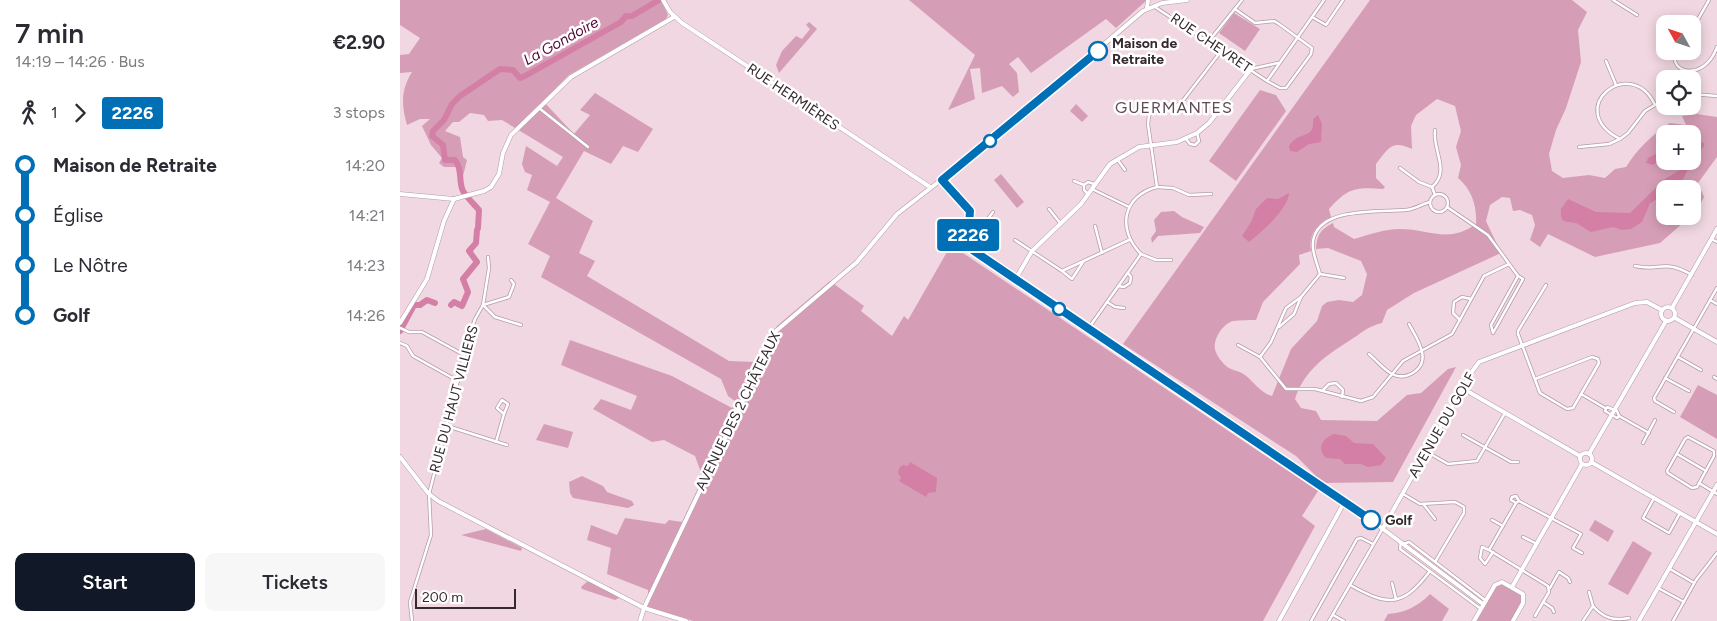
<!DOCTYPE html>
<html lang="en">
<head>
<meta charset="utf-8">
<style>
	body { margin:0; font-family:Figtree,sans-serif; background:#f7f7f7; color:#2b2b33; height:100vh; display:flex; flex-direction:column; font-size:19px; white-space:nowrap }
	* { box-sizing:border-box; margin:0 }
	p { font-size:16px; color:#7c7c81 }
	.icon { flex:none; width:28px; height:28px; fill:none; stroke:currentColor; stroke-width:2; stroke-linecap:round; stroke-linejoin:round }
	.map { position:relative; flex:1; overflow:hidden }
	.sheet { display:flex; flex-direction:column; background:#fff; width:400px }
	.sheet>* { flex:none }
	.badge { padding:0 10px; border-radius:4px; font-size:18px; line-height:32px }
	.needle { width:32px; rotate:310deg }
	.fabs { position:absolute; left:1256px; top:15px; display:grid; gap:10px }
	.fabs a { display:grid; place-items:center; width:45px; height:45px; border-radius:10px; background:#fff; box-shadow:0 2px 12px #0003; font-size:25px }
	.scale { position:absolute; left:15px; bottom:12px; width:101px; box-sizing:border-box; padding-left:5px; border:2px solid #342a2e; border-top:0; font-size:14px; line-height:18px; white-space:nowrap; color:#342a2e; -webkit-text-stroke:4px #fff; paint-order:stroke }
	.map>.badge { position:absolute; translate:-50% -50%; box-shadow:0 0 0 2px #fff }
	.legs { display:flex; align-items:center; gap:8px; height:55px; padding:0 15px; font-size:16px }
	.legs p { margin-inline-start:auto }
	.summary { display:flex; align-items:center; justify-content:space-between; height:85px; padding:0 15px }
	h1 { font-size:28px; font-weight:600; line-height:38px }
	.button { display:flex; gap:10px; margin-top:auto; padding:10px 15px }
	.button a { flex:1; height:58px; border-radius:10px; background:#111827; color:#fff; font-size:20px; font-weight:600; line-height:58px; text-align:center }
	.button a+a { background:#f7f7f7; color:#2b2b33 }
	ul { padding:0 15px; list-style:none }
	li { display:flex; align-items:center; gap:18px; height:50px; font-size:19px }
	li i { display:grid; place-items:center; width:8px; height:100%; margin:0 6px; background:currentColor }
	li i::after { content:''; width:12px; height:12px; margin:-6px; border:4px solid; border-radius:50%; background:#fff }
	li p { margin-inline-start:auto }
	li:first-child i { background:linear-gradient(#0000 50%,currentColor 0) }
	li:last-child i { background:linear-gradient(currentColor 50%,#0000 0) }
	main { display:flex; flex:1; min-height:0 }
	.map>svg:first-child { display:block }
</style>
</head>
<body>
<main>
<section class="sheet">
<div class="summary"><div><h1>7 min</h1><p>14:19 – 14:26 · Bus</p></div><b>€2.90</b></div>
<div class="legs"><svg class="icon" aria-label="walk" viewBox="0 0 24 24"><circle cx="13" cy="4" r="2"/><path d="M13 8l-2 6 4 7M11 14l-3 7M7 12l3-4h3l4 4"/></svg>1<svg class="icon" aria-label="forward" viewBox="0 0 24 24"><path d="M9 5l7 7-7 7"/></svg><b class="badge" style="background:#006fb6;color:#fff">2226</b><p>3 stops</p></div>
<ul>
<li><i style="color:#006fb6"></i><b>Maison de Retraite</b><p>14:20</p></li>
<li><i style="color:#006fb6"></i><span>Église</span><p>14:21</p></li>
<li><i style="color:#006fb6"></i><span>Le Nôtre</span><p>14:23</p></li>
<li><i style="color:#006fb6"></i><b>Golf</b><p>14:26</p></li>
</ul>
<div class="button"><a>Start</a><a>Tickets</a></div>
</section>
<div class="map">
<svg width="1317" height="621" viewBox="0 0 1317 621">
	<rect width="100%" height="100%" fill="#f1d7e1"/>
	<!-- green -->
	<g fill="#d69eb6" fill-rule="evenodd">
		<path d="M 0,0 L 261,0 L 268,15 L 266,19 L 169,75 L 143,101 L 174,134 L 190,115 L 180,110 L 195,93 L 253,129 L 238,152 L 223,146 L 211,164 L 184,151 L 156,198 L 193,221 L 179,253 L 195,261 L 187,276 L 329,361 L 356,362 L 377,326 L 430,281 L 464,306 L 461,311 L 492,336 L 504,316 L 508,320 L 551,245 L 918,491 L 902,516 L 915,526 L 863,621 L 293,621 L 248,607 L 248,590 L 207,574 L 211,548 L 187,540 L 191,525 L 217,535 L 225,518 L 265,524 L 269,520 L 282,522 L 303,478 L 295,456 L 264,440 L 252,442 L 193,409 L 201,399 L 231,410 L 237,396 L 161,365 L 170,340 L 272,376 L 332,408 L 336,402 L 328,396 L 321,379 L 141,277 L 150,256 L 128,244 L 150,202 L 127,190 L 132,175 L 125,172 L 122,164 L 126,146 L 157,166 L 163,157 L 102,120 L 88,121 L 84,115 L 70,113 L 59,122 L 53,122 L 45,131 L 60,137 L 63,157 L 67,160 L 63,176 L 57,167 L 44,167 L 39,163 L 42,158 L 31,145 L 22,126 L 30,119 L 20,119 L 7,125 C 1,104 1,90 12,72 L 0,73 L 0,55 L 9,54 L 20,38 L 0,25 Z"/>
		<polygon points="509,0 747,0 716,28 706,19 631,73 618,57 609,64 617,73 619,92 613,97 602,86 582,93 580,68 570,69 575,99 548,110 575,55"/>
		<path d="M 970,0 L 1172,0 L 1187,12 L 1178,30 L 1181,62 L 1166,108 L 1156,130 L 1149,154 L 1152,171 L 1163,178 L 1189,175 L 1205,178 L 1215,169 L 1226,167 C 1238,148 1252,135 1270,123 L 1286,125 L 1282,116 L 1297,114 L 1317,117 L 1317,157 L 1298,183 L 1304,197 L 1292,220 L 1283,223 L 1260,243 L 1195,257 L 1148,234 L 1140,247 L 1130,240 L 1135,225 L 1132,215 L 1120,210 L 1113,211 L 1110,198 L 1102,197 L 1090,205 L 1086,221 L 1101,253 L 1014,293 L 987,310 L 982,323 C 966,327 962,333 949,341 C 925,356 904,371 895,399 L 901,408 L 916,411 L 921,420 L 977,421 L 1007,395 L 1021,393 L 1048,369 L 1056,367 L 993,482 L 923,483 L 896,456 L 723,344 ZM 1037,99 L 1055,106 L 1061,131 L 1056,147 L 1061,165 L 1058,178 C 1072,190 1077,206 1076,224 C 1048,244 1029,229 1000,229 C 985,229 968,235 954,239 L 934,227 L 933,223 C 920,230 917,235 916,249 L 928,248 L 961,261 L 967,274 L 962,295 L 953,302 L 939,300 L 927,302 L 922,306 L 917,321 L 891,349 L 872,396 C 862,394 854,382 845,375 C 839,370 831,371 825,365 C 822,362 817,356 816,352 C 811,342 822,324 833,321 C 840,320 849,320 856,320 L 863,302 L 900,264 L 899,255 L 911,251 C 908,234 917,224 931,217 L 929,209 C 948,188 955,187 983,189 L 985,187 L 976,178 L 976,164 C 988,149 991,139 1012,149 L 1011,126 L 1016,115 ZM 1265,134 L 1292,134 L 1292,161 L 1265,161 ZM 1265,189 L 1292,189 L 1292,216 L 1265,216 Z"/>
		<polygon points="834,13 860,29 845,51 819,33"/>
		<polygon points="409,22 417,29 379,73 376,65 382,51 396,36 402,39 410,29 406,25"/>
		<polygon points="860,90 876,95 886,111 836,181 809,161"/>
		<polygon points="676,104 688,116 682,122 670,111"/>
		<polygon points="601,174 624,202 617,208 594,180"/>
		<polygon points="774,211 782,217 804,227 800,233 758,236 752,243 751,238 756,231 754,220 761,212"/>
		<polygon points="1298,385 1317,395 1317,439 1280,417"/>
		<polygon points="144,424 173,432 168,448 136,440"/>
		<polygon points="182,476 203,486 207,492 232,501 234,505 228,508 173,498 170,493 169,482"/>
		<polygon points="1195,520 1214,531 1208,542 1189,530"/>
		<polygon points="86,529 122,548 121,551 61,535"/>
		<polygon points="1233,541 1252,553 1228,595 1208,584"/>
		<polygon points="188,581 212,588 219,598 215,600 182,589 181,587"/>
		<polygon points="1103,583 1121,594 1123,599 1111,621 1075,621 1095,586"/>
		<path d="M 1030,594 L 1049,609 L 1042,621 L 984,621 L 988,614 C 1004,613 1019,606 1030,594 Z"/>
	</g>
	<!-- water -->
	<g fill="#d47fa5">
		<path d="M 918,115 L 922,124 L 921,142 L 909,144 L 897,152 L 890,151 L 889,146 C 898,130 915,141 913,119 Z"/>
		<path d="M 1293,140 L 1304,143 L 1304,146 L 1290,165 L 1278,189 L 1265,189 L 1265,195 L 1250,203 L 1242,222 L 1231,229 L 1222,230 L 1213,227 L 1191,232 C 1186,230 1181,225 1176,223 C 1165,221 1160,224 1161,209 L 1168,199 L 1196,212 L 1230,213 L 1265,179 L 1280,170 L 1284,161 L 1292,161 Z"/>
		<polygon points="1265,149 1265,159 1252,165 1246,163 1248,158"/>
		<path d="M 889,193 C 889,208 861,233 849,242 L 842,236 L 851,222 L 856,209 L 867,198 L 878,199 Z"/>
		<path d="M 934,434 L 946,436 L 954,443 L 973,444 L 986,458 L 981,465 L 968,467 L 961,464 L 945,464 L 940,459 L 926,458 C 916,448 923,438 934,434 Z"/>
		<polygon points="510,462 537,478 536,492 528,493 526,497 499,481 501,478 498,473 499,468 503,465 508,466"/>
	</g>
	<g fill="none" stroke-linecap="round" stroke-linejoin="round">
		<!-- river -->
		<g stroke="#d47fa5" stroke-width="6">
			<path d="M 78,228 L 79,210 C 73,203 68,199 63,191 C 58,181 63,169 55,160 L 45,160 L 43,145 L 32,136 L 33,131 L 44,120 L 52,104 L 60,96 L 100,69 L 113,70 L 120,78 L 125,76 L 221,22 L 226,16 L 232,16 L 259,0"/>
			<polyline points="15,305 20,305 27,300 35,303"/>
			<polyline points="51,305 54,302 62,306 68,292 63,279 77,262 69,251 76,243 77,230"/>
			<polyline points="0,331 13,307"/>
		</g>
		<!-- street casing -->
		<g stroke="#b59ca6" stroke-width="4">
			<g id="street">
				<polyline points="1213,0 1237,15"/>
				<polyline points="755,7 867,81 880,88 886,88 911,54 912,48 879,24 874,21 855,23 835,9"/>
				<polyline points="912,17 926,25 943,0"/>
				<polyline points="1279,23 1280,24"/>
				<polyline points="1292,30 1309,0"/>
				<polyline points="809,41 842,0"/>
				<path d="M 1276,51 C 1267,74 1305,82 1317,47"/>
				<polyline points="1206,61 1216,85"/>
				<polyline points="851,69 878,63"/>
				<polyline points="867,81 924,0"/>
				<polyline points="1292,94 1317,96"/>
				<polyline points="139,108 188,147"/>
				<polyline points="786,139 790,144 795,145 799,141 797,133"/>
				<path d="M 1220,139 C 1162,109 1231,53 1255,105"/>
				<polyline points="1179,147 1209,144 1220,139 1228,133 1245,111 1265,99"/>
				<polyline points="717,159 725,170"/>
				<polyline points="1000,168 1019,182 1032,187"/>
				<polyline points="674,181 684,185"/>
				<polyline points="757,187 773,188 789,195 811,194"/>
				<polyline points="692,189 729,207"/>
				<polyline points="688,194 684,190 684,185 688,182 694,184"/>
				<circle cx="1039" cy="203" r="9"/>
				<path d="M 1035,195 L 1032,187 C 1051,171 1032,150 1035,130"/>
				<polyline points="1047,207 1088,235 1118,276"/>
				<polyline points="649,209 661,224"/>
				<polyline points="570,221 585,223 593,212"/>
				<polyline points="695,226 702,253"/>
				<polyline points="1311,239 1317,242"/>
				<polyline points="615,240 662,271 729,240"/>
				<polyline points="741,254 756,260 771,260"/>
				<path d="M 1235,266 C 1262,272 1262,258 1292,275"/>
				<polyline points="662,271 672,279 683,262"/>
				<polyline points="920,274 944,278"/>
				<polygon points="1118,276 1123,279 1093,333 1091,325"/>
				<polyline points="718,286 724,287 730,283 731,277 728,273"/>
				<polyline points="1310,300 1317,304"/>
				<polyline points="707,302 715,307 724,308"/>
				<polyline points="83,305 109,297 114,284 111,280"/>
				<polyline points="83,305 95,317 121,325"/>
				<polyline points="1060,320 1053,313 1054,302 1062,297 1071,299"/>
				<polyline points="879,327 894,314 901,297"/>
				<polyline points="0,328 9,332 22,332 64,355"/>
				<path d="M 688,329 L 741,254 C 717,230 722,196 757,187 L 748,124 L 749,115 C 757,107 771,109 781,103 L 822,50"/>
				<polyline points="0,343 7,346 13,356 58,381"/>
				<polyline points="838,345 860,357"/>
				<path d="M 969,354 C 976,360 984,370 992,374 C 998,377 1005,377 1011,374 C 1034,362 1017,339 1009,324"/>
				<polyline points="860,357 886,389 915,389 961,401 973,397 1003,361 1052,334 1084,276 1109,264"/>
				<path d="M 860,357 L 871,342 L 886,308 L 901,297 L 920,274 C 917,263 910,248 914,237 C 923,207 981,212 1005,210 C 1013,210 1022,204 1030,202"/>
				<polyline points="1278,357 1301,370"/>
				<polyline points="1314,377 1317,379"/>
				<polyline points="1265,378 1289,391"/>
				<polyline points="1135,379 1192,357 1198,359 1199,363 1173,408 1167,409 1140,393 1118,334 1118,331 1146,285"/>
				<polyline points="923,390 929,384 936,383 943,390 942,397"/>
				<polyline points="1181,394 1205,408"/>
				<polygon points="1207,407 1217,411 1219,416 1217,418 1205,411"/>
				<polyline points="1274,412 1255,401 1254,398 1317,288"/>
				<polyline points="1219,416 1249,433"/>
				<polyline points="47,426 107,445"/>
				<polyline points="1063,435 1111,462 1118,462"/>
				<polygon points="1288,437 1314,451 1314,456 1297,487 1292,488 1268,473 1267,471 1285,439"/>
				<polyline points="96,442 104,414 97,408 102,400 108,404 104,414"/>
				<polyline points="1243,443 1255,420"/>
				<polyline points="1027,452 1048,464 1077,461 1105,413"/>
				<polyline points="1277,454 1306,471"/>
				<polyline points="1299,483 1317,494"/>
				<polyline points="1003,494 1020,504 1055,502 1064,507 1064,513 1035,562"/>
				<polyline points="1254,498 1243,518 1269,533 1280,513"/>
				<polyline points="1116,503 1111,500 1112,497 1116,496 1119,501"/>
				<polyline points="1024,505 1035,519"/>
				<polyline points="1092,520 1103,526"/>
				<polyline points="1123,537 1137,544"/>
				<polyline points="1001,542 1000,549 1081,609"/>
				<polyline points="1003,544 1009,542 1085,600"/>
				<polyline points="1089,550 1082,547 1080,558 1085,564 1093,552"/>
				<polyline points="1270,569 1294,583"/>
				<polyline points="992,583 996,599"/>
				<path d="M 950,585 C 988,606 1002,608 1030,571"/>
				<polyline points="1150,588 1159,572 1168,578 1170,582"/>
				<polyline points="1258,588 1284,602"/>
				<polyline points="1189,592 1193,606"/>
				<polyline points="1143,602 1152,608 1154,612"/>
				<polyline points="933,615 944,621"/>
				<polyline points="1135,616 1149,592 1148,586 1089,550 1116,503 1119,501 1181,534 1173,548 1182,553"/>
				<polyline points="12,621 10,602 31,535 29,494 69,337 75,319 83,305 89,268 88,257"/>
				<polyline points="911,621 957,539 961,538 973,544"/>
				<polyline points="929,621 983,528"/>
				<path d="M 1183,621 L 1193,606 C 1203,618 1214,621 1229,618"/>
				<polyline points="1273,621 1296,580 1317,553"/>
			</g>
		</g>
		<!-- secondary casing -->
		<g stroke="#b59ca6" stroke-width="5">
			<g id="secondary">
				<polyline points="263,0 270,12 282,23 530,187"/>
				<polyline points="747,8 748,0"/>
				<path d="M 542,180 L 570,211 C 574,233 559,240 581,258 L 951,505 L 1083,604"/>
				<polyline points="0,194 54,199"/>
				<polyline points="54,199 84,191 91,187 99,174 103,153 111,135 171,77 274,17"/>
				<polyline points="615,280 632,251 681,204 710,164 739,147 777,142 797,133 809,123 851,69"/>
				<circle cx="1268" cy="314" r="7"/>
				<polyline points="1272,308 1317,229"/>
				<polyline points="1275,318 1317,342"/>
				<polyline points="0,323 27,279 44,221 54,199"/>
				<polyline points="1062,388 1180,456"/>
				<circle cx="1186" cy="459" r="6"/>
				<polyline points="1189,454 1266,321"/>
				<polyline points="0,457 28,493 38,501 244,608 286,621"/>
				<polyline points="1191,462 1317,534"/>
				<polyline points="983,528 1071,373 1079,362 1235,303 1247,302 1262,310"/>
				<polyline points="1112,587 1182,464"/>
				<polyline points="240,621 244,608 376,331 457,262 497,214 581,149 743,11 762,3 787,0"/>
				<polyline points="879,621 945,501"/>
				<polyline points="1074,621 1095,585 1102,582 1123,594 1123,603 1113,621"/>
				<polyline points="1239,621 1317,485"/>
			</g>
		</g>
		<!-- street -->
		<use href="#street" stroke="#fff" stroke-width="2.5"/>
		<!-- secondary -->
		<use href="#secondary" stroke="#fff" stroke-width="4"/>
	</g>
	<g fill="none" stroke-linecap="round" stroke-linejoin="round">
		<!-- line-1 casing -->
		<g stroke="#fff" stroke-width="11">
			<polyline id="line-1" points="698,51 542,180 570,211 568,240 571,249 971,520"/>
		</g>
		<!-- line-1 -->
		<use href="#line-1" stroke="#006fb6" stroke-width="8"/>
	</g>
	<!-- markers -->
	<g fill="#fff" stroke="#006fb6" stroke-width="2.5">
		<circle cx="698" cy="51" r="9"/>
		<circle cx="590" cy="141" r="6"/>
		<circle cx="659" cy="309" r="6"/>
		<circle cx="971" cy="520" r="9"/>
	</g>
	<g text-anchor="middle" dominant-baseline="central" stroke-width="5" stroke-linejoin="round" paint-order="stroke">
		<!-- stop labels -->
		<g font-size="14" font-weight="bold" fill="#342a2e" stroke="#fff" text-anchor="start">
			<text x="712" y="43">Maison de<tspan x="712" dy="16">Retraite</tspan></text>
			<text x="985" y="520">Golf</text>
		</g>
		<!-- street labels -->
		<g font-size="14" fill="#342a2e" stroke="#fff">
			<text transform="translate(811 43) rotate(34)">RUE CHEVRET</text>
			<text transform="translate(393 97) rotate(34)">RUE HERMIÈRES</text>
			<text transform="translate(54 399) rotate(-75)">RUE DU HAUT VILLIERS</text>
			<text transform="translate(338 411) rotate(-64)">AVENUE DES 2 CHÂTEAUX</text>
			<text transform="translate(1042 425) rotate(-60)">AVENUE DU GOLF</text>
		</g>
		<!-- water labels -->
		<g font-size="15" font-style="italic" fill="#530432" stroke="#fff">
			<text transform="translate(161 41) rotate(-29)">La Gondoire</text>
		</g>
		<!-- quarter labels -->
		<g font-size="16" letter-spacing="1" fill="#604b54" stroke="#fff">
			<text x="774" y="107">GUERMANTES</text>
		</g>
	</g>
</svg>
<div class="fabs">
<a><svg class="needle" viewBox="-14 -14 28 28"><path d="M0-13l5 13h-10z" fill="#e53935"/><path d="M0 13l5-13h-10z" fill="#7c7c81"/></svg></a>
<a><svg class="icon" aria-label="locate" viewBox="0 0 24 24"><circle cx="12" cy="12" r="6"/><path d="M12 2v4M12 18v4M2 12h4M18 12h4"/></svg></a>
<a>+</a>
<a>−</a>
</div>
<div class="scale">200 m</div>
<b class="badge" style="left:568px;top:235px;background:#006fb6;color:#fff">2226</b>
</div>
</main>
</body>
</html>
